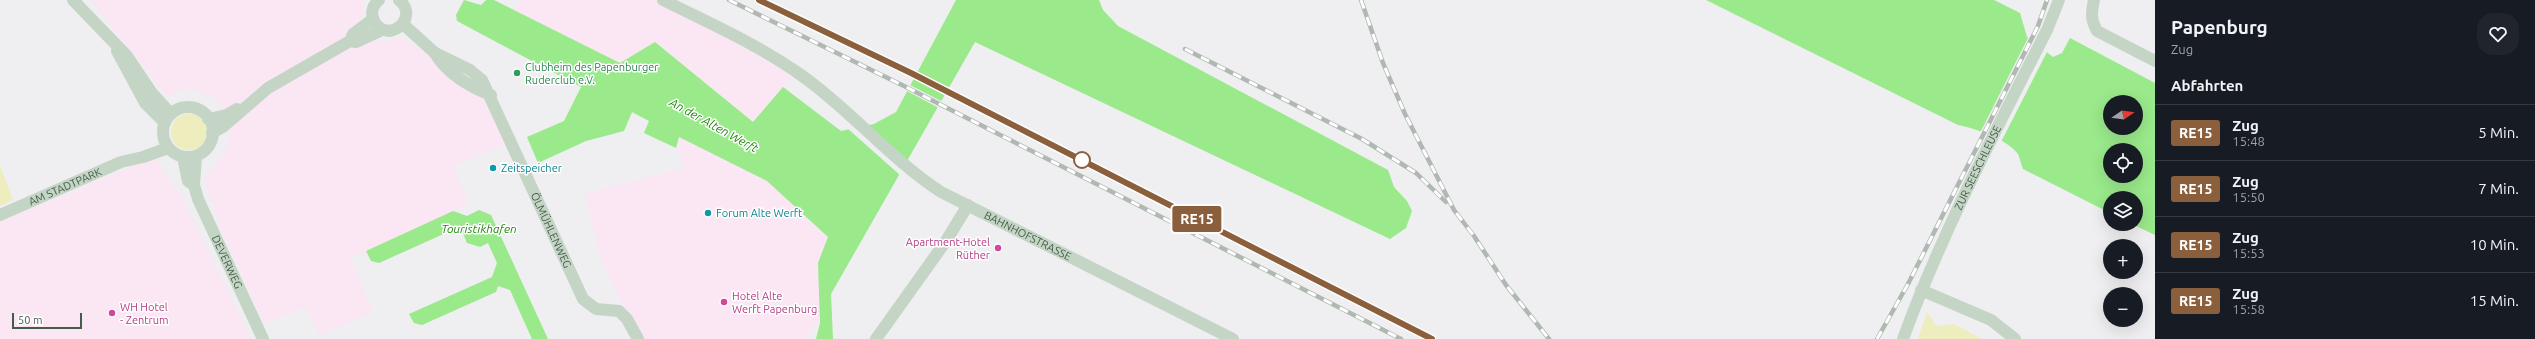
<!DOCTYPE html>
<html lang="de">
<head>
<meta charset="utf-8">
<style>
	body { margin:0; font-family:Ubuntu,sans-serif; background:#20242c; color:#f1f3f6; height:100vh; display:flex; flex-direction:column; font-size:15px; white-space:nowrap }
	* { box-sizing:border-box; margin:0 }
	p { font-size:13px; color:#9ea1a6 }
	.icon { flex:none; width:22px; height:22px; fill:none; stroke:currentColor; stroke-width:2; stroke-linecap:round; stroke-linejoin:round }
	.map { position:relative; flex:1; overflow:hidden }
	.details { display:flex; flex-direction:column; background:#171b24; width:380px }
	.details>* { flex:none }
	.badge { padding:0 8px; border-radius:3px; font-size:14px; line-height:26px }
	.needle { width:26px; rotate:77deg }
	.controls { position:absolute; left:2103px; top:95px; display:grid; gap:8px }
	.controls a { display:grid; place-items:center; width:40px; height:40px; border-radius:50%; background:#171b24; box-shadow:0 4px 16px #0002; font-size:20px }
	.scale { position:absolute; left:12px; bottom:10px; width:70px; box-sizing:border-box; padding-left:4px; border:2px solid #465b49; border-top:0; font-size:11px; line-height:14px; white-space:nowrap; color:#465b49; -webkit-text-stroke:3px #fff; paint-order:stroke }
	.map>.badge { position:absolute; translate:-50% -50%; box-shadow:0 0 0 2px #fff }
	h2 { padding:0 16px; font-size:15px; line-height:36px }
	.round { display:grid; place-items:center; flex:none; width:42px; height:42px; border-radius:16px; background:#20242c }
	.headline { display:flex; align-items:center; justify-content:space-between; height:68px; padding:0 16px }
	h1 { font-size:19px; font-weight:700; line-height:30px }
	ul { padding:0; list-style:none }
	li { display:flex; align-items:center; gap:12px; height:56px; padding:0 16px; border-top:1px solid #363941 }
	li div { flex:1 }
	li b { display:block; font-size:15px }
	li em { font-style:normal }
	li .badge { min-width:44px; font-weight:700; text-align:center }
	main { display:flex; flex:1; min-height:0 }
	.map>svg:first-child { display:block }
</style>
</head>
<body>
<main>
<div class="map">
<svg width="2155" height="339" viewBox="0 0 2155 339">
	<rect width="100%" height="100%" fill="#efeef0"/>
	<!-- commercial -->
	<g fill="#fbe7f4">
		<polygon points="91,0 362,0 364,15 356,21 359,28 266,84 226,112 214,97 200,92 184,89 167,97"/>
		<polygon points="520,0 650,0 720,34 793,76 753,122 656,42 620,63 514,10"/>
		<polygon points="372,37 383,43 402,37 475,85 489,101 508,143 453,167 469,204 350,258 373,312 319,336 306,306 264,324 221,229 204,180 228,146 230,124 274,91"/>
		<polygon points="679,137 767,181 828,237 818,263 820,323 815,324 806,339 643,339 620,300 601,259 585,193 684,168 677,148"/>
		<polygon points="154,157 182,197 251,339 0,339 0,222"/>
	</g>
	<!-- green -->
	<g fill="#ededbd">
		<circle cx="189" cy="132" r="18"/>
		<polygon points="0,166 13,200 0,206"/>
		<polygon points="1927,312 1936,326 1954,324 1982,339 1918,339"/>
	</g>
	<!-- water -->
	<g fill="#9ae98b" fill-rule="evenodd">
		<polygon points="464,0 481,5 486,0 494,0 620,63 655,42 753,122 783,87 841,131 874,124 896,112 956,0 1099,0 1103,10 1118,26 1388,170 1394,187 1407,201 1412,211 1406,228 1390,239 975,42 831,294 833,339 816,339 820,323 818,263 828,237 767,181 679,137 676,148 644,133 649,121 632,112 624,131 586,141 538,163 527,137 564,121 581,87 457,21 456,15"/>
		<path d="M 1706,0 L 1994,0 L 2020,13 L 2027,37 L 2053,57 L 2062,53 L 2070,38 L 2155,83 L 2155,235 L 2132,224 L 2136,224 L 2136,198 L 2110,198 L 2110,213 L 2023,169 C 2021,165 2020,158 2018,154 C 2007,139 1974,128 1958,125 ZM 2110,102 L 2136,102 L 2136,128 L 2110,128 ZM 2110,150 L 2136,150 L 2136,176 L 2110,176 Z"/>
		<polygon points="479,210 491,215 548,339 532,339 510,290 498,286 496,292 422,325 414,323 409,314 492,277 497,263 488,243 480,247 467,243 462,231 451,226 448,232 379,263 371,261 366,251 453,211 467,216"/>
	</g>
	<!-- pier -->
	<g fill="#efeef0">
		<polygon points="2029,36 2048,50 2000,144 1980,133"/>
		<polygon points="915,71 950,90 947,95 912,77"/>
		<polygon points="908,84 943,102 939,108 905,90"/>
		<polygon points="867,124 909,162 901,176 847,128"/>
	</g>
	<g fill="none" stroke-linecap="round" stroke-linejoin="round">
		<!-- minor -->
		<g stroke="#c4d5c6" stroke-width="12">
			<polyline points="73,0 127,56 152,93 171,114"/>
			<path d="M 379,0 C 366,11 373,29 389,31 C 405,29 413,11 399,0"/>
			<path id="s1" d="M 663,0 C 709,23 759,45 801,75 C 851,110 890,159 941,192 L 1233,339"/>
			<path d="M 2094,0 C 2091,13 2091,20 2097,31 L 2155,61"/>
			<path id="s2" d="M 403,24 L 435,53 L 470,70 L 482,80 L 583,299 L 596,309 L 619,311 L 627,319 L 638,339"/>
			<polyline points="350,41 353,34 373,19"/>
			<polyline points="117,51 145,103 165,123"/>
			<path d="M 435,53 C 446,73 470,87 491,95"/>
			<circle cx="188" cy="132" r="25"/>
			<polyline points="208,119 227,115 237,109"/>
			<polyline points="212,133 224,126 268,88 350,41 356,42 382,30"/>
			<path id="s3" d="M 196,156 L 194,185 L 198,199 L 263,339"/>
			<polyline points="183,157 188,181 194,185"/>
			<path id="s4" d="M 0,215 L 121,162 L 143,157 L 168,148"/>
			<polyline points="1921,290 1991,320 2015,339"/>
			<polyline points="876,339 946,241 968,205"/>
			<path id="s5" d="M 1903,339 C 1942,232 1995,132 2047,30 L 2059,0"/>
		</g>
		<!-- rail casing -->
		<g stroke="#b0b8b2" stroke-width="4.5">
			<g id="rail">
				<polyline points="729,0 904,86 1401,339"/>
				<polyline points="759,0 911,73 1432,339"/>
				<polyline points="1361,0 1383,63 1405,114 1454,210 1474,236 1506,285 1549,339"/>
				<polyline points="1185,49 1362,139 1416,173 1446,202"/>
				<polyline points="1877,339 1908,284 2038,26 2047,0"/>
			</g>
		</g>
		<!-- rail -->
		<use href="#rail" stroke="#fff" stroke-width="3" stroke-dasharray="9" stroke-linecap="butt"/>
	</g>
	<g fill="none" stroke-linecap="round" stroke-linejoin="round">
		<!-- line casing -->
		<g stroke="#fff" stroke-width="9">
			<polyline id="line" points="759,0 911,73 1432,339"/>
		</g>
		<!-- line -->
		<use href="#line" stroke="#8b5e3c" stroke-width="6"/>
	</g>
	<!-- markers -->
	<circle fill="#2e9e5b" stroke="#fff" stroke-width="1.5" cx="517" cy="73" r="4"/>
	<circle fill="#fff" stroke="#8b5e3c" stroke-width="2" cx="1082" cy="160" r="8"/>
	<g fill="#0f9aa8" stroke="#fff" stroke-width="1.5">
		<circle cx="493" cy="168" r="4"/>
		<circle cx="708" cy="213" r="4"/>
	</g>
	<g fill="#d1479c" stroke="#fff" stroke-width="1.5">
		<circle cx="998" cy="248" r="4"/>
		<circle cx="724" cy="302" r="4"/>
		<circle cx="112" cy="313" r="4"/>
	</g>
	<g text-anchor="middle" dominant-baseline="central" stroke-width="3" stroke-linejoin="round" paint-order="stroke">
		<!-- leisure labels -->
		<g font-size="11" fill="#27864d" stroke="#fff" text-anchor="start">
			<text x="525" y="67">Clubheim des Papenburger<tspan x="525" dy="13">Ruderclub e.V.</tspan></text>
		</g>
		<!-- culture labels -->
		<g font-size="11" fill="#0d838f" stroke="#fff" text-anchor="start">
			<text x="501" y="168">Zeitspeicher</text>
			<text x="716" y="213">Forum Alte Werft</text>
		</g>
		<!-- street labels -->
		<g font-size="11" fill="#465b49" stroke="#fff">
			<text stroke="none"><textPath href="#s5" startOffset="187">ZUR SEESCHLEUSE</textPath></text>
			<text stroke="none"><textPath href="#s4" startOffset="71">AM STADTPARK</textPath></text>
			<text stroke="none"><textPath href="#s2" startOffset="263">ÖLMÜHLENWEG</textPath></text>
			<text stroke="none"><textPath href="#s1" startOffset="437">BAHNHOFSTRASSE</textPath></text>
			<text stroke="none"><textPath href="#s3" startOffset="113">DEVERWEG</textPath></text>
		</g>
		<!-- hotel labels -->
		<g font-size="11" fill="#b23c85" stroke="#fff" text-anchor="start">
			<text x="990" y="242" text-anchor="end">Apartment-Hotel<tspan x="990" dy="13">Rüther</tspan></text>
			<text x="732" y="296">Hotel Alte<tspan x="732" dy="13">Werft Papenburg</tspan></text>
			<text x="120" y="307">WH Hotel<tspan x="120" dy="13">- Zentrum</tspan></text>
		</g>
		<!-- water labels -->
		<g font-size="12" font-style="italic" fill="#238710" stroke="#fff">
			<text transform="translate(714 125) rotate(29)">An der Alten Werft</text>
			<text x="479" y="228">Touristikhafen</text>
		</g>
	</g>
</svg>
<div class="controls">
<a><svg class="needle" viewBox="-14 -14 28 28"><path d="M0-13l5 13h-10z" fill="#e53935"/><path d="M0 13l5-13h-10z" fill="#9ea1a6"/></svg></a>
<a><svg class="icon" aria-label="locate" viewBox="0 0 24 24"><circle cx="12" cy="12" r="6"/><path d="M12 2v4M12 18v4M2 12h4M18 12h4"/></svg></a>
<a><svg class="icon" aria-label="layers" viewBox="0 0 24 24"><path d="M12 4l9 5-9 5-9-5zM3 14l9 5 9-5"/></svg></a>
<a>+</a>
<a>−</a>
</div>
<div class="scale">50 m</div>
<b class="badge" style="left:1197px;top:219px;background:#8b5e3c;color:#fff">RE15</b>
</div>
<section class="details">
<div class="headline"><div><h1>Papenburg</h1><p>Zug</p></div><a class="round"><svg class="icon" aria-label="heart" viewBox="0 0 24 24"><path d="M12 20l-8-8c-3-5 5-10 8-4 3-6 11-1 8 4z"/></svg></a></div>
<h2>Abfahrten</h2>
<ul>
<li><span class="badge" style="background:#8b5e3c;color:#fff">RE15</span><div><b>Zug</b><p>15:48</p></div><em>5 Min.</em></li>
<li><span class="badge" style="background:#8b5e3c;color:#fff">RE15</span><div><b>Zug</b><p>15:50</p></div><em>7 Min.</em></li>
<li><span class="badge" style="background:#8b5e3c;color:#fff">RE15</span><div><b>Zug</b><p>15:53</p></div><em>10 Min.</em></li>
<li><span class="badge" style="background:#8b5e3c;color:#fff">RE15</span><div><b>Zug</b><p>15:58</p></div><em>15 Min.</em></li>
</ul>
</section>
</main>
</body>
</html>
